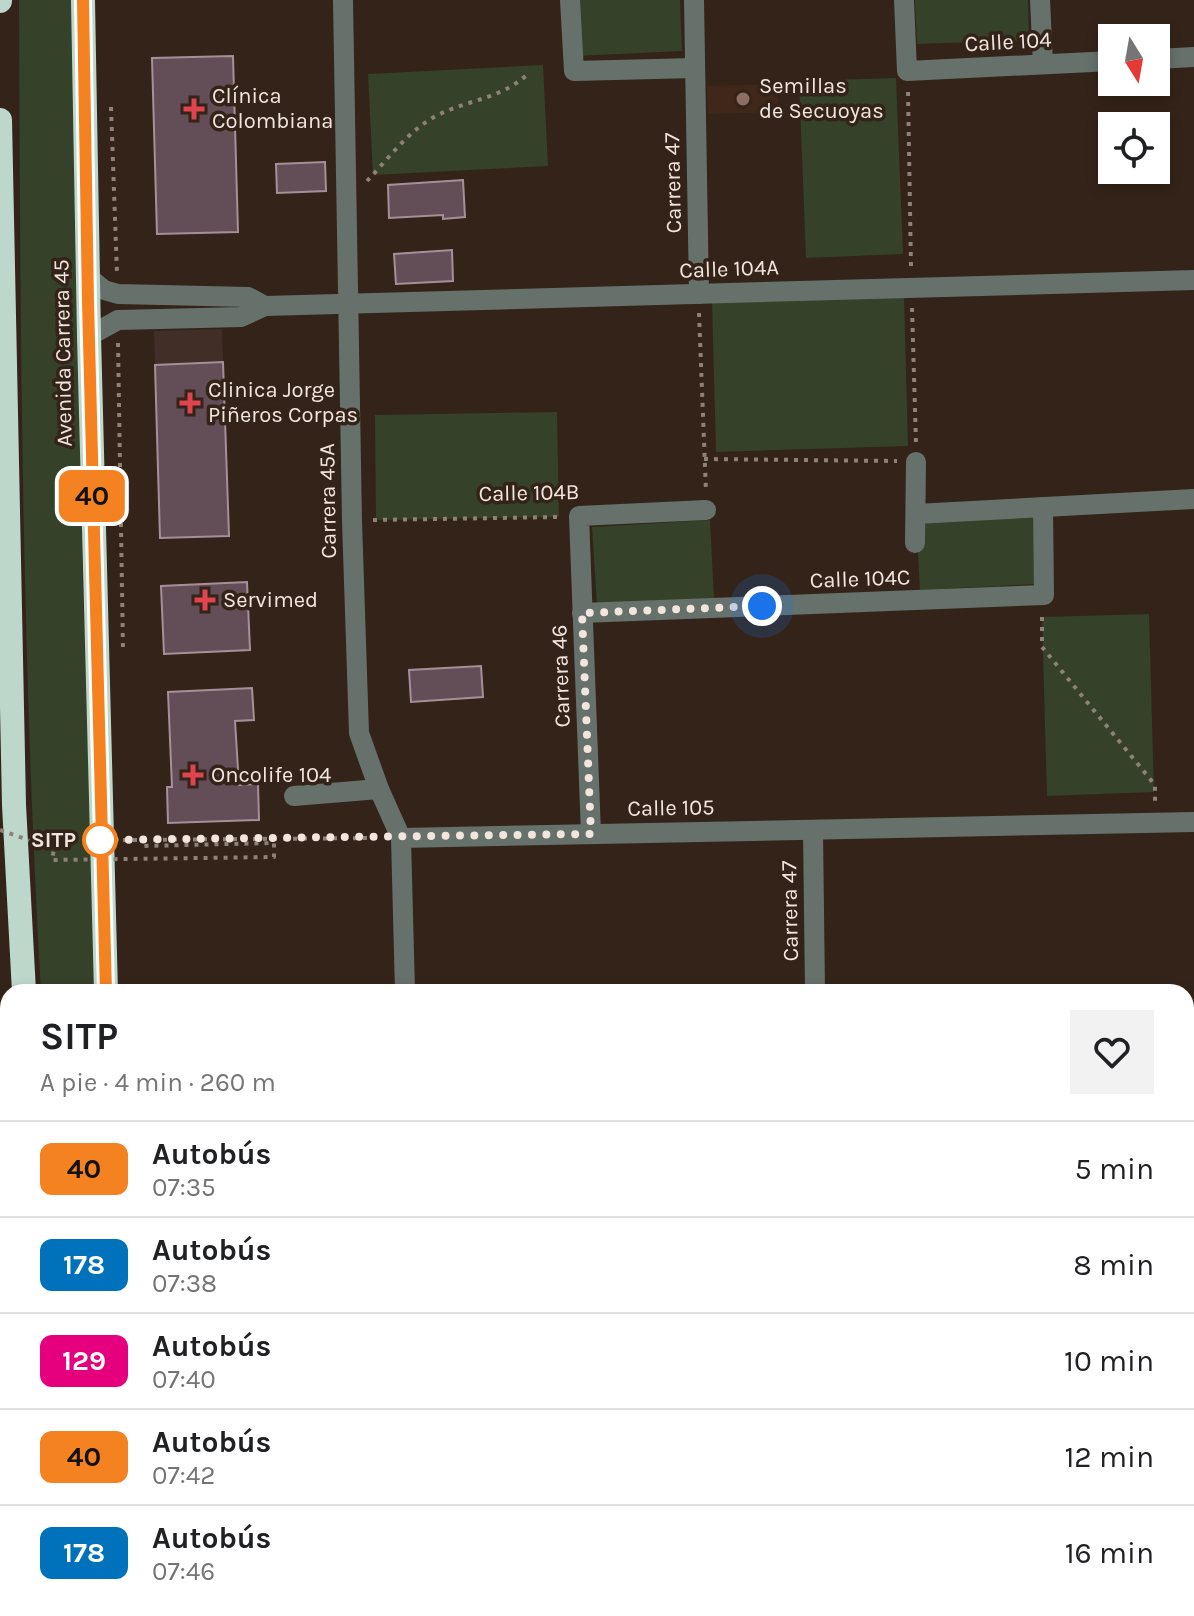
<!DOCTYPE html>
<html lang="es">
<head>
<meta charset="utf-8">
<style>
	body { margin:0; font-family:Karla,sans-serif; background:#f2f2f2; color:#202124; height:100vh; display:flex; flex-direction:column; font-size:30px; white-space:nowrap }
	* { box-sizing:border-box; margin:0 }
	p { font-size:26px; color:#757577 }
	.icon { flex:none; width:44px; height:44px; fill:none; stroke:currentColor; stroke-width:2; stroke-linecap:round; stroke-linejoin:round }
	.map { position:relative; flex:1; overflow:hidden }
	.panel { position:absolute; left:0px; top:984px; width:1194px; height:632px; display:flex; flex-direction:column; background:#fff; border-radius:24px 24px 0 0; box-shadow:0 4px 12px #0003 }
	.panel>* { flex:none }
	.badge { padding:0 16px; border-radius:12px; font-size:28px; line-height:52px }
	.needle { width:52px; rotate:169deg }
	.controls { position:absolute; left:1098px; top:24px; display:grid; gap:16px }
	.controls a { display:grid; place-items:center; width:72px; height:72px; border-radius:0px; background:#fff; box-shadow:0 4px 12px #0003; font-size:40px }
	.you { position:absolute; width:40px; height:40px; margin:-20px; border:6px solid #fff; border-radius:50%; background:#1a73e8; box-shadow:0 0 0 12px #1a73e833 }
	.map>.badge { position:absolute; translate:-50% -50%; box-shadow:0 0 0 4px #fff }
	.round { display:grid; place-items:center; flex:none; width:84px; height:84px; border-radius:0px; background:#f2f2f2 }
	.summary { display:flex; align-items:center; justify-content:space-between; height:136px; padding:0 40px }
	h1 { font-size:38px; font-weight:700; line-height:60px }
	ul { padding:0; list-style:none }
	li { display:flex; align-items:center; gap:24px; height:96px; padding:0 40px; border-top:2px solid #e0e0e0 }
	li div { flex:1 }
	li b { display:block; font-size:30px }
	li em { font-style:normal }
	li .badge { min-width:88px; font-weight:700; text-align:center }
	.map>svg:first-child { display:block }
</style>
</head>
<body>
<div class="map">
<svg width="1194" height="1616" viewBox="0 0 1194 1616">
	<rect width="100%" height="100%" fill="#342318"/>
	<!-- built -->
	<polygon fill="#3f2819" points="777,84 778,112 708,114 707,86"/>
	<!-- medical -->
	<polygon fill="#402e27" points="222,329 229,536 160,538 154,331"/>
	<!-- green -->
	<g fill="#354129">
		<path d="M 19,0 L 74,0 L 83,589 L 96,992 L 41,992 C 22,661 20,331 19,0 Z"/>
		<polygon points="574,0 680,0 682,51 577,56"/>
		<polygon points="915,0 1028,0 1029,40 917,44"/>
		<polygon points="543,65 548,166 373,175 368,74"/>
		<polygon points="896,78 903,254 806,258 799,81"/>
		<polygon points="904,296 908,446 716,452 712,302"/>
		<polygon points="557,412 559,517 376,520 375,415"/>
		<polygon points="1033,510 1037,584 920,590 916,516"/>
		<polygon points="710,520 714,599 597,606 592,527"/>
		<polygon points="1149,614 1154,792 1047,796 1042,617"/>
		<polygon points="74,1608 116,1608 117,1616 75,1616"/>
	</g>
	<!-- building -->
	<g fill="#634d57" stroke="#a78f9a" stroke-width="2">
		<polygon points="233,56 238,232 157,234 152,58"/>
		<polygon points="325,162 326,191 277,193 276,164"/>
		<polygon points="463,180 465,217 443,219 443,215 389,218 388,185"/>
		<polygon points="452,250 453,281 396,284 394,254"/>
		<polygon points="223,362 229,536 160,538 155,365"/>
		<polygon points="247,582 250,650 164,654 161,586"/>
		<polygon points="481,666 483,697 411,702 409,670"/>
		<polygon points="252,688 254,720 235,721 239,785 258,784 259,820 168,823 167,787 172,787 168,692"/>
	</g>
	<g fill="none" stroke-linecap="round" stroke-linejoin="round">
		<!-- path -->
		<g stroke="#8f8178" stroke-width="4" stroke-dasharray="4 6" stroke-linecap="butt">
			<polyline points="908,92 911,267"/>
			<polyline points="111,107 117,274"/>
			<path d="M 367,181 C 388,159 409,130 436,116 C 469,99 499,100 528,74"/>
			<polyline points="912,308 916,443"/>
			<polyline points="699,313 706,492"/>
			<polyline points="118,343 123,650"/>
			<polyline points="704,459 897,461"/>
			<polyline points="373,520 560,517"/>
			<polyline points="1042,617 1042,647 1155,785 1155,804"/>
			<polyline points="123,840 378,838"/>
			<polyline points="1186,1601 1194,1598"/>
			<polyline points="327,1608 391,1611"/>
			<polyline points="1150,1616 1169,1608"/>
		</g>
		<!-- minor -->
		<g stroke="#66716c" stroke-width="20">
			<polyline points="343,0 352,521 359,733 379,789 401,838 405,992"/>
			<polyline points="570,0 574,71 695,68"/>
			<polyline points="694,0 699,294"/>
			<polyline points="904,0 907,71 1112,61"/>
			<polyline points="1040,0 1043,64"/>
			<polyline points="1156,59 1194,57"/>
			<polyline points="88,277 104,290 118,294 248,297 265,306"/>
			<polyline points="89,336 118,320 241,317 265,306 1194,280"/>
			<polyline points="916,514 1194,499"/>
			<polyline points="915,543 916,462"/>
			<polyline points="582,613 1044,595 1043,507"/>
			<polyline points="294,796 379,789"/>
			<polyline points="813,830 815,992"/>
			<polyline points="591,834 579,516 706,510"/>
			<polyline points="401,838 1194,822"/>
			<polyline points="1186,1046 1194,1046"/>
			<polyline points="0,1240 8,1524"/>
			<polyline points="1186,1294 1194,1294"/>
			<polyline points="12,1608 12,1616"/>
			<polyline points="410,1608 410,1616"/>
			<polyline points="832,1608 832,1616"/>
			<polyline points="1082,1608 1082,1616"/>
		</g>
		<!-- highway -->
		<g stroke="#bed7cb" stroke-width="24">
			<polyline points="83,0 89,336 106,992"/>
			<polyline points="0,1 0,0"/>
			<polyline points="0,120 14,805 24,992"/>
			<polyline points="36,1608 37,1616"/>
			<polyline points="63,1608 64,1616"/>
			<polyline points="126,1608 126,1616"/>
		</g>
		<!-- path-bridge -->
		<polyline stroke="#8f8178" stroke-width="4" stroke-dasharray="4 6" stroke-linecap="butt" points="0,830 54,849 52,860 274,857 274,843 141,846"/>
	</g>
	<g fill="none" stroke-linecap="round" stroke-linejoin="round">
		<!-- line casing -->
		<g stroke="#fff" stroke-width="18">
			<polyline id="line" points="83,0 88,302 106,992"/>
		</g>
		<!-- line -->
		<use href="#line" stroke="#f58220" stroke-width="12"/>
		<!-- walk -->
		<polyline stroke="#f1e5de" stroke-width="8" stroke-dasharray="0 14.4" points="100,840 591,834 582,613 762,606"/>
	</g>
	<!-- markers -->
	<circle fill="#8d6e63" stroke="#342318" stroke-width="3" cx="743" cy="99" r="8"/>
	<g fill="#e0444e" stroke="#342318" stroke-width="3">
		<path d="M190 97h8v8h8v8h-8v8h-8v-8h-8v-8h8z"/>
		<path d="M186 391h8v8h8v8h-8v8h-8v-8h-8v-8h8z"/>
		<path d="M201 588h8v8h8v8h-8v8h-8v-8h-8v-8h8z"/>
		<path d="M189 763h8v8h8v8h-8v8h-8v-8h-8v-8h8z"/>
	</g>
	<circle fill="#fff" stroke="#f58220" stroke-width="4" cx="100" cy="840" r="16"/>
	<g text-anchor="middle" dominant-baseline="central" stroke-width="7" stroke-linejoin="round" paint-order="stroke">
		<!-- street labels -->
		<g font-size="22" fill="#f1e5de" stroke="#342318">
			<text transform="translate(1008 42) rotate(-3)">Calle 104</text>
			<text transform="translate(673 183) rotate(-91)">Carrera 47</text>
			<text transform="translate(729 269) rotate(-2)">Calle 104A</text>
			<text transform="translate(63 353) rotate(-91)">Avenida Carrera 45</text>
			<text transform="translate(529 493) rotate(-1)">Calle 104B</text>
			<text transform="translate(328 501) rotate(-91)">Carrera 45A</text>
			<text transform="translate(860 579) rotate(-2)">Calle 104C</text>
			<text transform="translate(561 676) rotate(-92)">Carrera 46</text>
			<text transform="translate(671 808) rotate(-1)">Calle 105</text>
			<text transform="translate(790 911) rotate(-91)">Carrera 47</text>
		</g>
		<!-- poi labels -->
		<g font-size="22" fill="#f1e5de" stroke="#342318" text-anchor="start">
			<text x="759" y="86">Semillas<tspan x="759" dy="25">de Secuoyas</tspan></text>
			<text x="212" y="96">Clínica<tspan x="212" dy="25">Colombiana</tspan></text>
			<text x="208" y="390">Clinica Jorge<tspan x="208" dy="25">Piñeros Corpas</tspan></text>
			<text x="223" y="600">Servimed</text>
			<text x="211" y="775">Oncolife 104</text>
		</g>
		<!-- stop labels -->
		<g font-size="22" font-weight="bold" fill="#f1e5de" stroke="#342318" text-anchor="end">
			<text x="76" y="840">SITP</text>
		</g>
	</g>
</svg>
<div class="controls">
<a><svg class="needle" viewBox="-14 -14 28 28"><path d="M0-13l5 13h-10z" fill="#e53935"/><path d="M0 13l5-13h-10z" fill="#757577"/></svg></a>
<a><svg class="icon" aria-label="locate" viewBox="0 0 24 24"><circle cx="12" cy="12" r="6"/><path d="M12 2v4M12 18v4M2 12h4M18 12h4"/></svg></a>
</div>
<div class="you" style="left:762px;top:606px"></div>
<b class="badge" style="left:92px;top:496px;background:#f58220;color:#111">40</b>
<section class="panel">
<div class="summary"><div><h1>SITP</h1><p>A pie · 4 min · 260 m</p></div><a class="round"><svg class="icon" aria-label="heart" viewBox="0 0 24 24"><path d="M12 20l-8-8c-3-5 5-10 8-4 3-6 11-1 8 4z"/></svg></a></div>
<ul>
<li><span class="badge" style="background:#f58220;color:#111">40</span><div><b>Autobús</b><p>07:35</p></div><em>5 min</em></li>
<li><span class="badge" style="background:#0072bc;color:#fff">178</span><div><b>Autobús</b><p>07:38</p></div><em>8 min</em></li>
<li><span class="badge" style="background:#e6007e;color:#fff">129</span><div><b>Autobús</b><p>07:40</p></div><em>10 min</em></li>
<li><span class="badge" style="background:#f58220;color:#111">40</span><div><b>Autobús</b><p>07:42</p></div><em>12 min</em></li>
<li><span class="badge" style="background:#0072bc;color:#fff">178</span><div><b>Autobús</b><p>07:46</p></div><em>16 min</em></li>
</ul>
</section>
</div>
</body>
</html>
